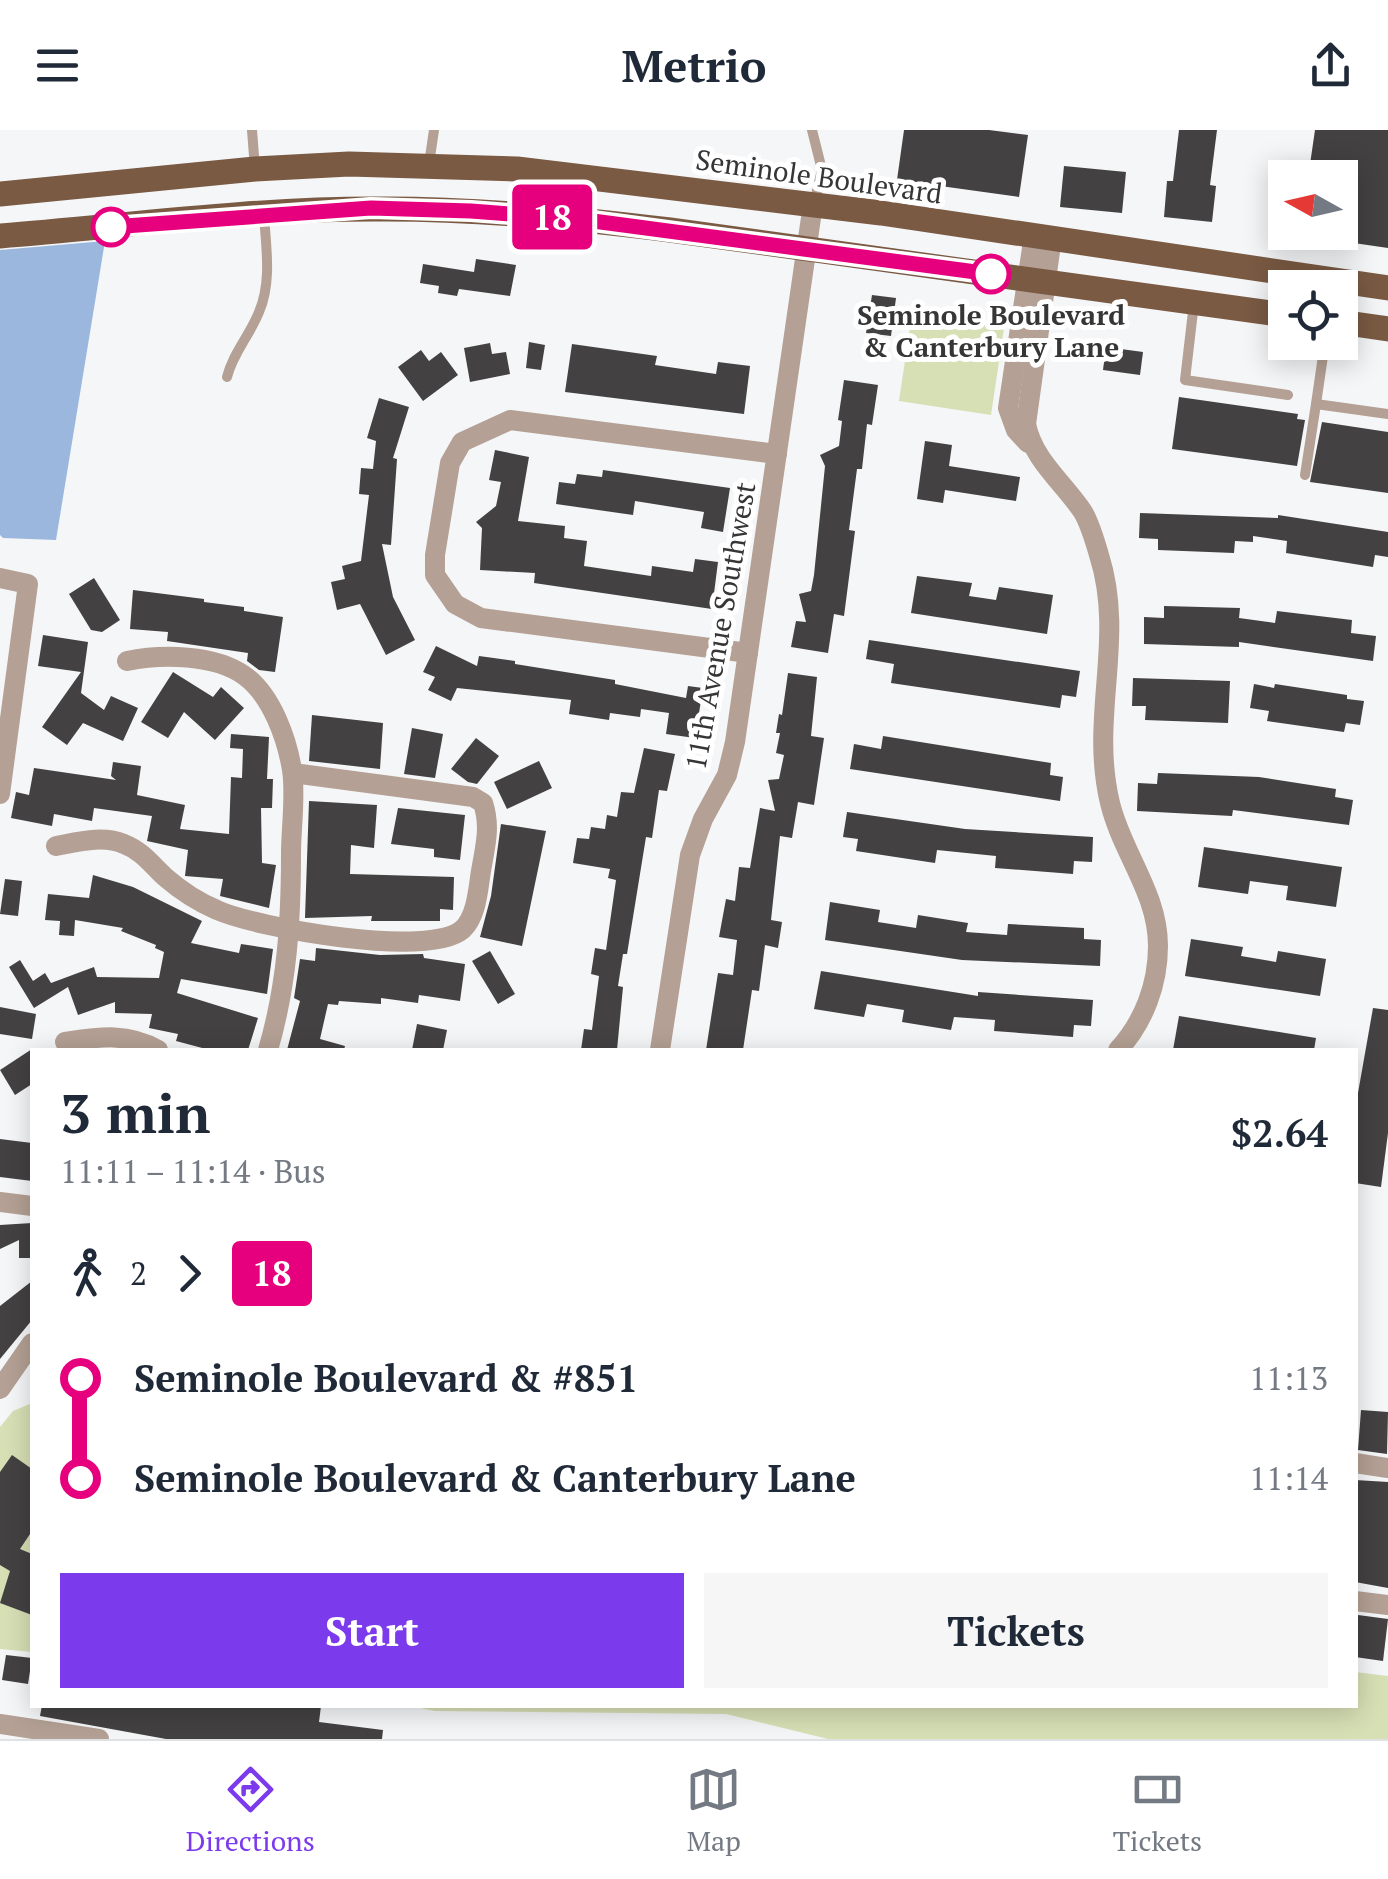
<!DOCTYPE html>
<html lang="en">
<head>
<meta charset="utf-8">
<style>
	body { margin:0; font-family:"PT Serif",serif; background:#f6f6f7; color:#1f2937; height:100vh; display:flex; flex-direction:column; font-size:38px; white-space:nowrap }
	* { box-sizing:border-box; margin:0 }
	p { font-size:32px; color:#747a83 }
	.icon { flex:none; width:55px; height:55px; fill:none; stroke:currentColor; stroke-width:2; stroke-linecap:round; stroke-linejoin:round }
	.map { position:relative; flex:1; overflow:hidden }
	.side { position:absolute; left:30px; top:918px; width:1328px; height:660px; display:flex; flex-direction:column; background:#fff; border-radius:0px; box-shadow:0 5px 25px #0003 }
	.side>* { flex:none }
	.badge { padding:0 20px; border-radius:8px; font-size:35px; line-height:65px }
	.needle { width:65px; rotate:278deg }
	.buttons { position:absolute; left:1268px; top:30px; display:grid; gap:20px }
	.buttons a { display:grid; place-items:center; width:90px; height:90px; border-radius:0px; background:#fff; box-shadow:0 5px 25px #0003; font-size:50px }
	.map>.badge { position:absolute; translate:-50% -50%; box-shadow:0 0 0 5px #fff }
	.legs { display:flex; align-items:center; gap:15px; height:110px; padding:0 30px; font-size:32px }
	.legs p { margin-inline-start:auto }
	.headline { display:flex; align-items:center; justify-content:space-between; height:170px; padding:0 30px }
	h1 { font-size:55px; font-weight:800; line-height:75px }
	.button { display:flex; gap:20px; margin-top:auto; padding:20px 30px }
	.button a { flex:1; height:115px; border-radius:0px; background:#7c3aed; color:#fff; font-size:40px; font-weight:800; line-height:115px; text-align:center }
	.button a+a { background:#f6f6f7; color:#1f2937 }
	ul { padding:0 30px; list-style:none }
	li { display:flex; align-items:center; gap:35px; height:100px; font-size:38px }
	li i { display:grid; place-items:center; width:15px; height:100%; margin:0 12px; background:currentColor }
	li i::after { content:''; width:25px; height:25px; margin:-12px; border:8px solid; border-radius:50%; background:#fff }
	li p { margin-inline-start:auto }
	li:first-child i { background:linear-gradient(#0000 50%,currentColor 0) }
	li:last-child i { background:linear-gradient(currentColor 50%,#0000 0) }
	header { display:flex; justify-content:space-between; align-items:center; height:130px; padding:0 30px; background:#fff; font-size:45px; font-weight:800 }
	.menu { display:flex; justify-content:space-around; align-items:center; height:140px; border-top:2px solid #e0e1e3; background:#fff; font-size:28px; color:#747a83 }
	.menu a { display:grid; justify-items:center; gap:5px }
	.menu .active { color:#7c3aed }
	.map>svg:first-child { display:block }
</style>
</head>
<body>
<header><svg class="icon" aria-label="menu" viewBox="0 0 24 24"><path d="M4 6h16M4 12h16M4 18h16"/></svg>Metrio<svg class="icon" aria-label="share" viewBox="0 0 24 24"><path d="M12 15V3M7 8l5-5 5 5M5 13v7h14v-7"/></svg></header>
<div class="map">
<svg width="1388" height="1609" viewBox="0 0 1388 1609">
	<rect width="100%" height="100%" fill="#f5f6f8"/>
	<!-- green -->
	<g fill="#d7dfb5">
		<polygon points="912,184 1004,198 991,285 899,271"/>
		<polygon points="32,1273 32,1522 0,1519 0,1297 13,1281"/>
		<polygon points="1355,1542 1388,1546 1388,1609 828,1609 726,1584 435,1581 406,1575 1355,1575"/>
	</g>
	<!-- water -->
	<polygon fill="#9bb7de" points="105,111 56,410 3,408 0,405 0,120"/>
	<!-- building -->
	<g fill="#434141">
		<polygon points="904,0 989,0 1028,5 1019,67 897,50"/>
		<polygon points="1179,0 1217,0 1210,55 1216,56 1212,92 1164,87 1167,51 1173,51"/>
		<polygon points="1315,0 1388,0 1388,118 1340,111 1340,48 1308,48"/>
		<polygon points="1064,36 1126,42 1122,83 1060,77"/>
		<polygon points="476,129 516,135 510,166 459,159 457,166 438,163 439,156 420,153 423,134 474,142"/>
		<polygon points="872,165 896,168 891,206 866,203"/>
		<polygon points="529,212 545,215 541,240 526,238"/>
		<polygon points="490,213 492,224 506,222 510,244 470,252 464,218"/>
		<polygon points="572,214 657,226 655,235 716,244 718,232 750,236 744,284 565,262"/>
		<polygon points="1106,217 1143,222 1140,245 1103,240"/>
		<polygon points="421,220 429,231 441,222 458,245 423,271 398,237"/>
		<polygon points="844,250 878,255 872,295 867,294 862,339 857,339 849,400 855,401 844,486 834,484 828,523 791,517 796,491 806,492 799,464 811,461 814,445 825,336 820,325 839,316 842,291 838,290"/>
		<polygon points="1179,267 1298,284 1297,289 1305,290 1297,336 1172,319"/>
		<polygon points="379,268 409,277 393,328 397,329 391,415 382,414 393,467 415,510 386,525 360,474 337,480 331,452 345,449 342,436 361,431 369,365 359,364 361,338 373,339 376,311 367,308"/>
		<polygon points="1322,292 1388,302 1388,363 1310,352"/>
		<polygon points="925,311 952,315 949,336 1020,347 1016,371 945,360 943,373 917,369"/>
		<polygon points="495,320 529,327 518,391 565,396 564,408 587,411 584,436 651,446 652,436 693,442 695,429 718,432 712,479 534,453 535,443 480,440 482,398 476,392 496,376 501,352 489,350"/>
		<polygon points="603,340 730,358 723,402 701,398 704,382 635,371 633,385 556,374 559,352 575,354 577,344 602,347"/>
		<polygon points="1140,383 1278,388 1278,385 1388,402 1388,427 1375,425 1373,437 1286,423 1287,411 1253,406 1253,412 1235,411 1234,423 1158,420 1158,409 1139,408"/>
		<polygon points="917,446 972,453 969,466 996,470 999,457 1053,465 1047,504 911,483"/>
		<polygon points="94,448 120,490 102,502 91,500 69,464"/>
		<polygon points="133,460 204,469 204,472 244,477 244,481 283,487 275,542 259,540 247,531 248,523 167,511 168,502 130,499"/>
		<polygon points="1164,476 1240,478 1239,488 1275,493 1277,481 1352,490 1351,503 1376,506 1373,531 1239,512 1239,517 1144,514 1144,487 1164,488"/>
		<polygon points="43,505 88,512 81,563 104,580 111,566 138,578 123,611 83,593 67,615 42,597 81,542 38,536"/>
		<polygon points="869,510 1080,541 1076,567 1062,565 1060,578 891,553 894,534 866,529"/>
		<polygon points="436,516 477,536 479,526 515,531 515,534 615,550 615,554 686,568 688,556 703,558 695,608 666,604 669,583 641,579 640,587 610,583 609,590 569,584 571,570 457,558 451,571 428,560 435,547 423,542"/>
		<polygon points="173,542 213,567 221,557 244,578 215,610 184,582 168,608 141,592"/>
		<polygon points="788,543 817,547 811,606 824,608 814,675 798,672 792,708 780,706 771,790 782,792 778,818 765,815 759,861 752,860 743,920 706,920 718,843 733,845 737,810 719,807 726,769 735,771 739,737 750,738 760,678 775,681 768,650 779,649 784,625 776,623 780,603 776,603 779,584 782,585"/>
		<polygon points="1133,548 1230,551 1228,593 1145,590 1146,576 1132,576"/>
		<polygon points="1254,554 1274,558 1275,554 1347,565 1347,569 1364,571 1360,595 1346,593 1344,602 1267,591 1269,581 1250,578"/>
		<polygon points="312,585 383,593 380,639 309,631"/>
		<polygon points="412,598 443,604 435,648 404,644"/>
		<polygon points="231,604 269,607 267,649 273,649 272,678 261,678 262,733 276,735 269,778 220,766 223,749 185,746 188,720 147,711 152,686 94,678 92,691 54,684 52,696 11,688 16,662 29,665 34,638 116,650 111,646 113,632 141,636 137,665 185,675 180,699 229,704 231,647 242,648 243,619 230,618"/>
		<polygon points="883,606 1051,633 1050,645 1063,647 1060,671 850,639 854,614 881,619"/>
		<polygon points="476,608 499,626 477,654 468,652 451,639"/>
		<polygon points="644,618 675,624 667,661 659,660 652,708 646,707 627,824 623,824 618,856 623,857 617,920 581,920 584,899 592,900 599,846 591,844 595,818 606,820 616,750 608,748 610,739 573,733 577,708 589,709 591,697 605,699 607,685 617,687 621,662 634,663"/>
		<polygon points="539,631 552,658 507,679 494,652"/>
		<polygon points="1158,643 1259,647 1336,659 1335,667 1353,670 1349,695 1233,680 1232,686 1137,681 1138,653 1157,654"/>
		<polygon points="309,671 377,675 374,718 351,715 350,744 454,747 453,780 440,779 440,791 371,791 372,786 305,788"/>
		<polygon points="398,678 465,685 460,730 434,727 434,719 391,714"/>
		<polygon points="847,682 965,699 1093,707 1092,732 1074,731 1073,744 995,738 996,726 937,720 935,733 856,721 858,709 843,707"/>
		<polygon points="501,694 546,701 522,816 480,807 491,766"/>
		<polygon points="1204,717 1342,737 1336,777 1286,770 1288,756 1250,751 1248,764 1198,757"/>
		<polygon points="93,745 133,757 202,791 191,813 239,823 241,814 273,819 267,864 181,849 177,863 258,888 248,920 206,919 176,911 178,904 149,898 152,884 115,883 115,872 78,885 68,857 34,878 9,837 20,830 33,851 45,843 51,853 94,837 97,847 159,848 164,822 155,818 156,815 121,801 123,798 75,790 74,806 59,805 60,791 45,790 48,764 89,768"/>
		<polygon points="5,749 22,751 18,786 0,784"/>
		<polygon points="830,772 880,780 878,792 916,798 918,785 968,793 966,802 1007,805 1008,794 1084,798 1084,809 1101,810 1100,836 962,830 825,810"/>
		<polygon points="1191,809 1243,817 1241,826 1276,832 1278,821 1326,829 1320,866 1185,846"/>
		<polygon points="316,818 380,825 423,824 424,828 465,834 460,871 419,865 418,873 381,868 381,874 339,871 338,875 328,874 320,909 345,916 344,920 287,920 300,871 294,868 300,829 315,831"/>
		<polygon points="490,821 515,864 498,874 472,831"/>
		<polygon points="821,841 978,866 978,862 1093,870 1091,896 1074,895 1073,907 994,901 995,890 954,887 951,900 902,892 904,880 867,874 864,887 814,879"/>
		<polygon points="0,877 36,884 32,909 0,904"/>
		<polygon points="1373,878 1388,880 1388,1003 1381,1057 1355,1053 1355,980"/>
		<polygon points="1179,886 1316,908 1314,920 1173,920"/>
		<polygon points="417,894 447,900 443,920 412,920"/>
		<polygon points="32,919 32,954 15,965 0,940"/>
		<polygon points="0,1009 32,1013 32,1051 0,1047"/>
		<polygon points="32,1093 32,1128 19,1128 19,1110 0,1119 0,1095"/>
		<polygon points="32,1151 32,1190 0,1229 0,1176"/>
		<polygon points="1361,1280 1388,1282 1387,1324 1358,1320"/>
		<polygon points="12,1325 32,1339 32,1401 20,1419 32,1424 32,1485 0,1473 10,1441 0,1435 0,1342"/>
		<polygon points="1355,1350 1388,1352 1388,1458 1355,1452"/>
		<polygon points="1358,1485 1388,1489 1383,1531 1355,1527"/>
		<polygon points="6,1525 32,1528 28,1554 2,1550"/>
		<polygon points="42,1575 313,1575 321,1576 319,1592 383,1600 382,1609 166,1609 40,1586"/>
	</g>
	<g fill="none" stroke-linecap="round" stroke-linejoin="round">
		<!-- lane -->
		<g stroke="#b4a094" stroke-width="10">
			<polyline points="252,0 255,39"/>
			<polyline points="812,0 822,40 814,73"/>
			<polyline points="429,34 434,0"/>
			<polyline points="1194,173 1185,250 1288,265"/>
			<polyline points="1325,212 1316,274 1388,284"/>
			<path d="M 227,247 C 233,223 250,205 259,182 C 272,152 266,117 264,85"/>
			<polyline points="1305,345 1316,274"/>
		</g>
		<!-- street -->
		<g stroke="#b4a094" stroke-width="20">
			<path d="M 1052,107 L 1026,294 C 1033,330 1063,352 1083,382 C 1090,394 1095,411 1099,425 C 1126,510 1089,586 1110,673 C 1122,723 1158,763 1158,816 C 1158,854 1144,892 1118,920"/>
			<polyline points="1028,313 1016,300 1008,278 1034,105"/>
			<polyline points="0,448 28,454 0,664"/>
			<polyline points="748,523 481,488 455,474 435,445 435,425 450,333 462,312 510,290 777,324"/>
			<path d="M 127,531 C 161,524 215,524 245,546 C 272,566 287,609 292,640 C 296,666 291,697 291,724 C 291,792 287,855 268,920"/>
			<path d="M 56,716 C 78,712 103,705 124,714 C 142,721 151,734 165,747 C 180,760 198,772 217,780 C 257,798 430,829 463,799 C 477,785 478,759 481,741 C 485,717 491,697 483,673 L 473,667 L 293,643"/>
			<path d="M 65,912 C 99,907 127,902 158,920"/>
			<polyline points="660,920 690,725 703,689 727,645 735,612 813,74"/>
			<polyline points="0,1072 32,1076"/>
			<polyline points="0,1259 32,1213"/>
			<polyline points="1355,1333 1388,1338"/>
			<polyline points="1355,1471 1388,1475"/>
			<polyline points="0,1594 99,1609"/>
		</g>
		<!-- primary -->
		<g stroke="#7a5a43" stroke-width="25">
			<polyline points="0,64 255,39 349,34 517,39 881,83 1388,158"/>
			<path d="M 0,106 C 124,96 249,79 373,79 C 472,78 571,88 670,100 L 1285,185"/>
			<polyline points="1340,192 1388,199"/>
		</g>
	</g>
	<g fill="none" stroke-linecap="round" stroke-linejoin="round">
		<!-- line-1 casing -->
		<g stroke="#fff" stroke-width="22">
			<polyline id="line-1" points="111,97 371,78 471,81 578,89 991,144"/>
		</g>
		<!-- line-1 -->
		<use href="#line-1" stroke="#e6007e" stroke-width="15"/>
	</g>
	<!-- markers -->
	<g fill="#fff" stroke="#e6007e" stroke-width="5">
		<circle cx="111" cy="97" r="18"/>
		<circle cx="991" cy="144" r="18"/>
	</g>
	<g text-anchor="middle" dominant-baseline="central" stroke-width="10" stroke-linejoin="round" paint-order="stroke">
		<!-- street labels -->
		<g font-size="28" fill="#363636" stroke="#fff">
			<text transform="translate(819 46) rotate(8)">Seminole Boulevard</text>
			<text transform="translate(720 496) rotate(-80)">11th Avenue Southwest</text>
		</g>
		<!-- stop labels -->
		<g font-size="28" font-weight="bold" fill="#363636" stroke="#fff">
			<text x="991" y="184">Seminole Boulevard<tspan x="991" dy="32">&amp; Canterbury Lane</tspan></text>
		</g>
	</g>
</svg>
<div class="buttons">
<a><svg class="needle" viewBox="-14 -14 28 28"><path d="M0-13l5 13h-10z" fill="#e53935"/><path d="M0 13l5-13h-10z" fill="#747a83"/></svg></a>
<a><svg class="icon" aria-label="locate" viewBox="0 0 24 24"><circle cx="12" cy="12" r="6"/><path d="M12 2v4M12 18v4M2 12h4M18 12h4"/></svg></a>
</div>
<b class="badge" style="left:552px;top:87px;background:#e6007e;color:#fff">18</b>
<section class="side">
<div class="headline"><div><h1>3 min</h1><p>11:11 – 11:14 · Bus</p></div><b>$2.64</b></div>
<div class="legs"><svg class="icon" aria-label="walk" viewBox="0 0 24 24"><circle cx="13" cy="4" r="2"/><path d="M13 8l-2 6 4 7M11 14l-3 7M7 12l3-4h3l4 4"/></svg>2<svg class="icon" aria-label="forward" viewBox="0 0 24 24"><path d="M9 5l7 7-7 7"/></svg><b class="badge" style="background:#e6007e;color:#fff">18</b></div>
<ul>
<li><i style="color:#e6007e"></i><b>Seminole Boulevard &amp; #851</b><p>11:13</p></li>
<li><i style="color:#e6007e"></i><b>Seminole Boulevard &amp; Canterbury Lane</b><p>11:14</p></li>
</ul>
<div class="button"><a>Start</a><a>Tickets</a></div>
</section>
</div>
<nav class="menu">
<a class="active"><svg class="icon" aria-label="directions" viewBox="0 0 24 24"><path d="M12 3l9 9-9 9-9-9zM9 14v-3h6M13 9l2 2-2 2"/></svg>Directions</a>
<a><svg class="icon" aria-label="map" viewBox="0 0 24 24"><path d="M3 6l6-2 6 2 6-2v14l-6 2-6-2-6 2zM9 4v14M15 6v14"/></svg>Map</a>
<a><svg class="icon" aria-label="tickets" viewBox="0 0 24 24"><path d="M3 7h18v10H3zM15 7v10"/></svg>Tickets</a>
</nav>
</body>
</html>
